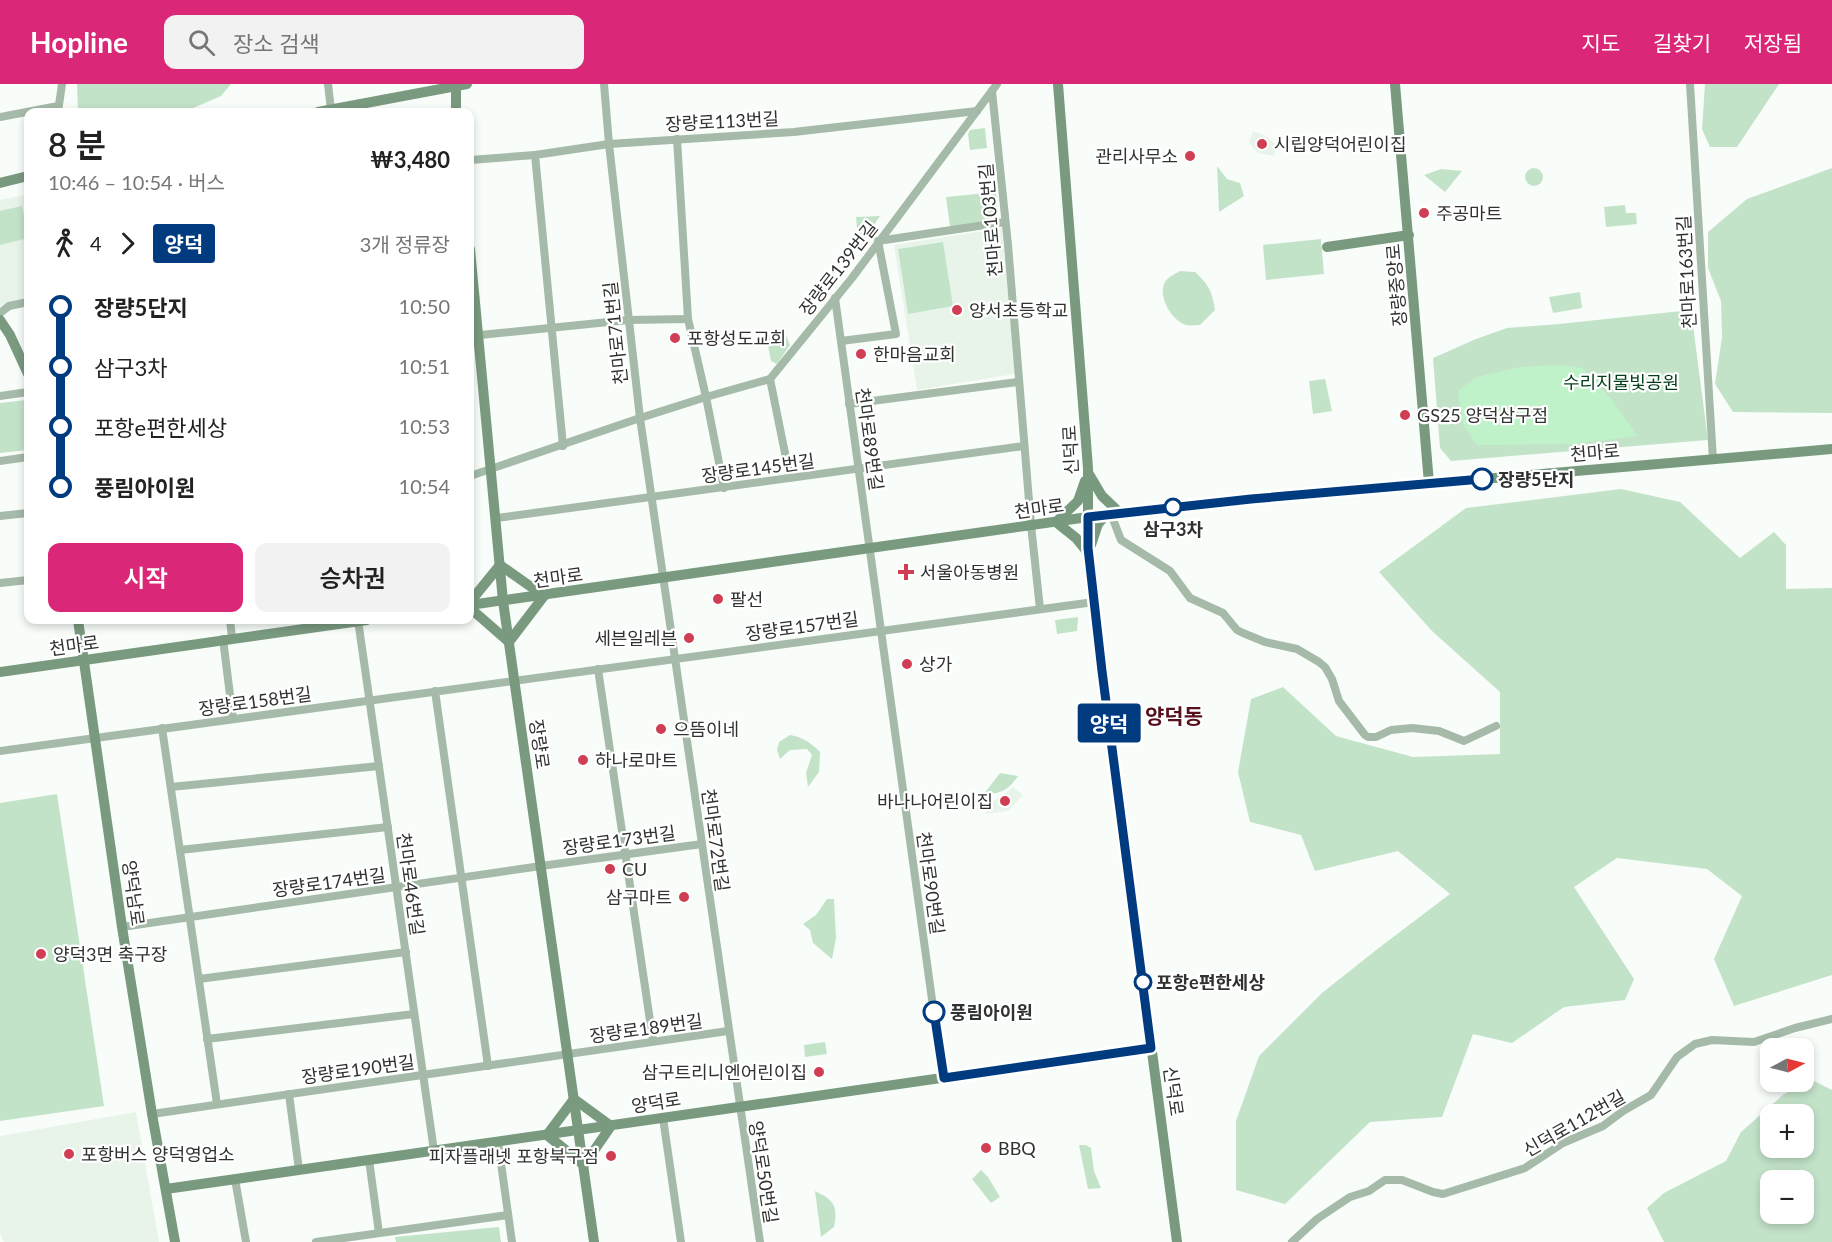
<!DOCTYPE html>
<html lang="ko">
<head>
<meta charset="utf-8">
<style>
	body { margin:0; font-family:Lato,"Noto Sans KR",sans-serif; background:#f2f2f2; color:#222; height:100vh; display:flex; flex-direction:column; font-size:22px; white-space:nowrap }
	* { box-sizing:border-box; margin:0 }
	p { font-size:20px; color:#767676 }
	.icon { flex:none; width:33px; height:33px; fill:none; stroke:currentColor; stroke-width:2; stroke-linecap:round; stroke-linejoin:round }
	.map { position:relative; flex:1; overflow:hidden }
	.side { position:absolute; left:24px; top:24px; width:450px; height:516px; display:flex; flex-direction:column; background:#fff; border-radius:12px; box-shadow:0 3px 9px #0003 }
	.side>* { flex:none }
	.badge { padding:0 12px; border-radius:4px; font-size:21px; line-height:39px }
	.needle { width:39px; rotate:83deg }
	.fabs { position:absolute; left:1760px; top:954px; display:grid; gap:12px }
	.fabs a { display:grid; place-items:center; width:54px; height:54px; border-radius:12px; background:#fff; box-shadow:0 3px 9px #0003; font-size:30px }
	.map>.badge { position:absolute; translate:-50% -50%; box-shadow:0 0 0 3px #fff }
	.legs { display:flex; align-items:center; gap:9px; height:66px; padding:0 24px; font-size:20px }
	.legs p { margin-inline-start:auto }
	.overview { display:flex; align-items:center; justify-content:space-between; height:102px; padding:0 24px }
	h1 { font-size:33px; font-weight:600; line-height:45px }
	.primary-button { display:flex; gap:12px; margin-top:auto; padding:12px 24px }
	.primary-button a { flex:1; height:69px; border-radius:12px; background:#db2777; color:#fff; font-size:24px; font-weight:600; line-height:69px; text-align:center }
	.primary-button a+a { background:#f2f2f2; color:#222 }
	ul { padding:0 24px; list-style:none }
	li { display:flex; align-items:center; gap:21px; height:60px; font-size:22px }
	li i { display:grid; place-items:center; width:9px; height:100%; margin:0 8px; background:currentColor }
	li i::after { content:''; width:15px; height:15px; margin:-8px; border:4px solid; border-radius:50%; background:#fff }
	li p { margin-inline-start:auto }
	li:first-child i { background:linear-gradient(#0000 50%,currentColor 0) }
	li:last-child i { background:linear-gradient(currentColor 50%,#0000 0) }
	header { display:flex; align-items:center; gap:36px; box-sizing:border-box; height:84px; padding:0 30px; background:#db2777; color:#fff }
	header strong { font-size:28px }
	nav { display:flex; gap:33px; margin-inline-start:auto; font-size:21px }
	.search { width:420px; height:54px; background:#f2f2f2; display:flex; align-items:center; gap:15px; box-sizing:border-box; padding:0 21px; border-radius:12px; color:#767676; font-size:22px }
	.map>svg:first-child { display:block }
</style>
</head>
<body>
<header>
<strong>Hopline</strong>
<div class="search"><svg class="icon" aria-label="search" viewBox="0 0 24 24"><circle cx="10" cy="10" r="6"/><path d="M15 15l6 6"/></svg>장소 검색</div>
<nav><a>지도</a><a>길찾기</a><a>저장됨</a></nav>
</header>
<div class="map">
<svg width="1832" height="1158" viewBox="0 0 1832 1158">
	<rect width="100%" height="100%" fill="#f8fdf9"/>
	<!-- built -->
	<g fill="#e8f4ea">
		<polygon points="1253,47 1266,52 1276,61 1274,72 1258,69 1249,58"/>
		<polygon points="28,110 28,216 0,222 0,116"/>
		<polygon points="1002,144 1015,290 917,306 894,161"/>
		<polygon points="1013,703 1023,711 1008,727 986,730 985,722 1000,713"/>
		<polygon points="136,1028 159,1158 4,1158 0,1149 0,1052"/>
	</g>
	<!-- green -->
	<g fill="#c3e3c9" fill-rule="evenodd">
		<polygon points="77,0 231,0 221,12 184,28 78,28"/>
		<polygon points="1705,0 1779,0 1737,63 1710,63 1702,45"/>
		<polygon points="985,44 987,64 970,66 968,50 970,46"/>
		<polygon points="1217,82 1227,95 1240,99 1244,112 1219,128"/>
		<circle cx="1534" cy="93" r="9"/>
		<polygon points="1832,84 1832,329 1733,328 1715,300 1722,253 1721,217 1708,184 1708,148 1747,115"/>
		<polygon points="1441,85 1462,87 1445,108 1424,91"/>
		<polygon points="996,108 998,135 950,143 946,113"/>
		<polygon points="1625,121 1626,129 1636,129 1637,140 1606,143 1604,123"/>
		<polygon points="22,122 28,154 0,161 0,127"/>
		<polygon points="880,132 865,154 858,155 856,133"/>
		<polygon points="1321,155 1324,190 1266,196 1263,161"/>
		<polygon points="943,158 953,222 908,230 898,165"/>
		<path d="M 1180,187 L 1195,188 C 1209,201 1212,207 1215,226 L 1200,241 C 1196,241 1190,242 1186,241 C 1172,237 1157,212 1165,198 C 1168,193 1175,190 1180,187 Z"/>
		<polygon points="1580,208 1582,224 1553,229 1549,213"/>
		<polygon points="1691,226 1708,356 1451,377 1440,364 1433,274 1476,255 1507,244 1559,240"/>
		<polygon points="785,248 790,261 777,280 771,277 766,252"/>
		<polygon points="1325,295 1332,327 1313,330 1309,297"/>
		<polygon points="26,316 28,329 28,366 0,369 0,319"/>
		<polygon points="1621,405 1680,418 1740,474 1774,448 1786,461 1786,505 1832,504 1832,891 1734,922 1714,875 1742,812 1707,785 1617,774 1574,803 1634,895 1625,916 1564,923 1512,959 1473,950 1442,1033 1370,1038 1285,1120 1236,1106 1236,1037 1259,972 1322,909 1380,863 1450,810 1398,767 1315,787 1301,751 1250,738 1238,688 1251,615 1283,603 1336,652 1413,673 1500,670 1500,608 1432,547 1379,488 1466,424"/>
		<polygon points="1078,533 1077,547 1057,550 1055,536"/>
		<path d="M 790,651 C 803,653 811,659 820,668 L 819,688 L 808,703 L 806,689 L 812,671 L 807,665 L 790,666 L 780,675 L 777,666 L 779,658 Z"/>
		<path d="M 1000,689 L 1018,692 C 1007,707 1003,709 984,710 Z"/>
		<polygon points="57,710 104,1022 0,1037 0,719"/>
		<polygon points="827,815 834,815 836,854 832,875 813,859 810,846 803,840 816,831"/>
		<polygon points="825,958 827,970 805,973 804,961"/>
		<path d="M 1814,997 L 1832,1006 L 1832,1158 L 1664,1158 L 1647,1124 L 1664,1109 L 1726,1077 L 1741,1048 L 1784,1010 ZM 1770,1030 L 1803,1030 L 1803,1064 L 1770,1064 ZM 1770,1096 L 1803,1096 L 1803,1130 L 1770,1130 Z"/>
		<polygon points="1079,1061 1086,1061 1091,1064 1094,1087 1101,1104 1088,1105"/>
		<polygon points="981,1086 988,1093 1000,1113 991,1119 972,1095"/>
		<path d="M 815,1107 C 834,1116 838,1122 834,1143 L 821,1153 Z"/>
		<polygon points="499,1143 501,1158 396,1158 395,1153"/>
	</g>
	<!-- water -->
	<polygon fill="#bff2c8" points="1562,281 1582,284 1612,316 1637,352 1571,360 1477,361 1463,340 1458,307 1476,293 1521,283"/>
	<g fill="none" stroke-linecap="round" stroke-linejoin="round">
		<!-- street -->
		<g stroke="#a5baa8" stroke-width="8">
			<polyline points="328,0 331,26"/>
			<polyline points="604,0 609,60 640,334 760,1158"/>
			<polyline points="1690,0 1713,375"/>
			<polyline points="992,7 1008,161 1031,441 1040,525"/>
			<polyline points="58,28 62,0"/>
			<polyline points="0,33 58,22"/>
			<polyline points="677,55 688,235 706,313 724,404"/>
			<polyline points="535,71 563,362"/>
			<polyline points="470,76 535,71 609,60 794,48 977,27"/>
			<polyline points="835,214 943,995"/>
			<polyline points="0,229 9,222 28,218"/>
			<polyline points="470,252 628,236 688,235"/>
			<polyline points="841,257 896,250 878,157 1005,138"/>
			<polyline points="770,295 790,394"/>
			<polyline points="0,312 28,308"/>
			<polyline points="849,320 1018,298"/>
			<polyline points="0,377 28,373"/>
			<polyline points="470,392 640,334 706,313 770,295 852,194 997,0"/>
			<polyline points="1111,430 1121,456 1170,487 1190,514 1223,529 1237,546 1243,549 1265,558 1297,565 1319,578 1325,583 1332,595 1339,617 1365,651 1368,653 1376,653 1391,646 1412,644 1439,647 1464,657 1496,642"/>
			<polyline points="0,432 28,429"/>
			<polyline points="497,434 1024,362"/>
			<polyline points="0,499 28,496"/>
			<polyline points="230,536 232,554"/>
			<polyline points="358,536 434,1067"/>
			<polyline points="223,555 233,635"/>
			<polyline points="598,585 653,957"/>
			<polyline points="435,607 488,982"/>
			<polyline points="162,644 217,1020"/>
			<polyline points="0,667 1094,518"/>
			<polyline points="171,703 379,682"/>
			<polyline points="180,766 388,743"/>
			<polyline points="122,843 541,782 702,760"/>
			<polyline points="199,895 406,868"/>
			<polyline points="207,955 414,930"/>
			<polyline points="289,1010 299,1086"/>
			<polyline points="152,1030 728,947"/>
			<polyline points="663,1034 681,1158"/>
			<polyline points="498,1058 512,1158"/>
			<polyline points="369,1076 379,1149"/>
			<polyline points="235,1095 246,1158"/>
			<polyline points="316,1158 508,1131"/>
			<polyline points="1292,1158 1317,1135 1350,1113 1369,1107 1385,1096 1402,1096 1433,1108 1443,1110 1525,1084 1563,1059 1603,1042 1623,1027 1651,1011 1677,973 1695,960 1712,956 1754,958 1795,944 1832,935"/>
		</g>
		<!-- secondary -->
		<g stroke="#7a9a80" stroke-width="10">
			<polyline points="456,0 456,28"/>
			<polyline points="1058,0 1088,384 1088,464 1102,587 1177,1158"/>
			<polyline points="1395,0 1429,399"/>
			<polyline points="318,28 467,0"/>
			<polyline points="0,99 28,92"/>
			<polyline points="1327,163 1409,151"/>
			<polyline points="470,165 503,517 594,1158"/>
			<polyline points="0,236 10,251 28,290"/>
			<polyline points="1089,390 1102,412 1120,429"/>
			<polyline points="1085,397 1078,417 1056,438 1076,454 1089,470"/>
			<polyline points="1091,461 1098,440 1106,431"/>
			<polyline points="500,481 544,512"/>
			<polyline points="470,518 500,481"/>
			<polyline points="470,521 1088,433 1251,415 1832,365"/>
			<polyline points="470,524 509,558"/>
			<polyline points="78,536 122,843 152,1030 175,1158"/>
			<polyline points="509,558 544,512"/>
			<polyline points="0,588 367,536"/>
			<polygon points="574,1015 611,1042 584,1081 547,1051"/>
			<polyline points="166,1105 1151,964"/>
		</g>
	</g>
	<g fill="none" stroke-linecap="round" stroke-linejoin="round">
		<!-- line-1 casing -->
		<g stroke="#fff" stroke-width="14">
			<polyline id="line-1" points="934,928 944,994 1151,964 1102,587 1088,464 1088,433 1251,415 1482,395"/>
		</g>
		<!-- line-1 -->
		<use href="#line-1" stroke="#003b80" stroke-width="9"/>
	</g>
	<!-- markers -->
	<g fill="#cf3e53" stroke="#fff" stroke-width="2">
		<circle cx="1262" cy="60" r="6"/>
		<circle cx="1190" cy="72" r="6"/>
		<circle cx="1424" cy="129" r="6"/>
		<circle cx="957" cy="226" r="6"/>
		<circle cx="675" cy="254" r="6"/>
		<circle cx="861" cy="270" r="6"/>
		<circle cx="1405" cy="331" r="6"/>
		<path d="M903 479h6v6h6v6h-6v6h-6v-6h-6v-6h6z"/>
		<circle cx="718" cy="515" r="6"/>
		<circle cx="689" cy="554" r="6"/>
		<circle cx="907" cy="580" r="6"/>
		<circle cx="661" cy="645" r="6"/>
		<circle cx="583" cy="676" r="6"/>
		<circle cx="1005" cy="717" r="6"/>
		<circle cx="610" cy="785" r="6"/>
		<circle cx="684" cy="813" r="6"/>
		<circle cx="41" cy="870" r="6"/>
		<circle cx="819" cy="988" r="6"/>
		<circle cx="986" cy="1064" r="6"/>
		<circle cx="69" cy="1070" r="6"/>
		<circle cx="611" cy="1072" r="6"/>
	</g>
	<g fill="#fff" stroke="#003b80" stroke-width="3">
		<circle cx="1482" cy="395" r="10"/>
		<circle cx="1173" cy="423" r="8"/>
		<circle cx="1143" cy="898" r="8"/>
		<circle cx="934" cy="928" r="10"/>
	</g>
	<g text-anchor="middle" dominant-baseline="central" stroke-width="4.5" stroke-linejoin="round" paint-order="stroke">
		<!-- street labels -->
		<g font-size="18" fill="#303230" stroke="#fff">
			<text transform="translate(722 37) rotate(-3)">장량로113번길</text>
			<text transform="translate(990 136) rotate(-95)">천마로103번길</text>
			<text transform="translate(838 184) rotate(-52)">장량로139번길</text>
			<text transform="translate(1686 188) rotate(-93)">천마로163번길</text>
			<text transform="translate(1396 201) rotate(-95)">장량중앙로</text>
			<text transform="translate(615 249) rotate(-96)">천마로71번길</text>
			<text transform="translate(870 355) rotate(82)">천마로89번길</text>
			<text transform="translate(1070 366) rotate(-93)">신덕로</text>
			<text transform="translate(1595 368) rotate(-5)">천마로</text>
			<text transform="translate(758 384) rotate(-8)">장량로145번길</text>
			<text transform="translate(1039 424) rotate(-8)">천마로</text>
			<text transform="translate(558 493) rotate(-8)">천마로</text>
			<text transform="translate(802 542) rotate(-8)">장량로157번길</text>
			<text transform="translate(74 561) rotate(-8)">천마로</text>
			<text transform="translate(255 617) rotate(-8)">장량로158번길</text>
			<text transform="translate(540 660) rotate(82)">장량로</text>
			<text transform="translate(619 756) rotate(-8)">장량로173번길</text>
			<text transform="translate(716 756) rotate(82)">천마로72번길</text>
			<text transform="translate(329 798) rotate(-8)">장량로174번길</text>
			<text transform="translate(931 799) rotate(82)">천마로90번길</text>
			<text transform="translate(411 800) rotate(82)">천마로46번길</text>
			<text transform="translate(134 809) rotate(82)">양덕남로</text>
			<text transform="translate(646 944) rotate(-8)">장량로189번길</text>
			<text transform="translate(358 985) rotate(-8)">장량로190번길</text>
			<text transform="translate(1174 1007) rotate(82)">신덕로</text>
			<text transform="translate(656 1018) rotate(-9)">양덕로</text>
			<text transform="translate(1574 1039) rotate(-30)">신덕로112번길</text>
			<text transform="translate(764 1088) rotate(81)">양덕로50번길</text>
		</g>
		<!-- poi labels -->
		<g font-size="18" fill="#303230" stroke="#fff" text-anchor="start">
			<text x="1274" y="60">시립양덕어린이집</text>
			<text x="1178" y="72" text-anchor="end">관리사무소</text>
			<text x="1436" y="129">주공마트</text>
			<text x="969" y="226">양서초등학교</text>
			<text x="687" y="254">포항성도교회</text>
			<text x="873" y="270">한마음교회</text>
			<text x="1417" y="331">GS25 양덕삼구점</text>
			<text x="920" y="488">서울아동병원</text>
			<text x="730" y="515">팔선</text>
			<text x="677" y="554" text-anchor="end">세븐일레븐</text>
			<text x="919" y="580">상가</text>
			<text x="673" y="645">으뜸이네</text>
			<text x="595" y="676">하나로마트</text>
			<text x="993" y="717" text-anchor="end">바나나어린이집</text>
			<text x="622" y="785">CU</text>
			<text x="672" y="813" text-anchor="end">삼구마트</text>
			<text x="53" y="870">양덕3면 축구장</text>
			<text x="807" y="988" text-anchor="end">삼구트리니엔어린이집</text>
			<text x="998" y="1064">BBQ</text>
			<text x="81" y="1070">포항버스 양덕영업소</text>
			<text x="599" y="1072" text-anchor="end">피자플래넷 포항북구점</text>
		</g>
		<!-- park labels -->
		<g font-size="18" fill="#033e19" stroke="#fff">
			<text x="1621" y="298">수리지물빛공원</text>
		</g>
		<!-- stop labels -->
		<g font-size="18" font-weight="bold" fill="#303230" stroke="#fff" text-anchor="start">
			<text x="1498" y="395">장량5단지</text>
			<text x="1173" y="445" text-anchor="middle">삼구3차</text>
			<text x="1156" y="898">포항e편한세상</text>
			<text x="950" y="928">풍림아이원</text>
		</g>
		<!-- quarter labels -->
		<g font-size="21" font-weight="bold" fill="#56111c" stroke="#fff">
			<text x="1174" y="631">양덕동</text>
		</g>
	</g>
</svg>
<div class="fabs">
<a><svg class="needle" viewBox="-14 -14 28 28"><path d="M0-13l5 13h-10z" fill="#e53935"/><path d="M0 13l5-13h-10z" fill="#767676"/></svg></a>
<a>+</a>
<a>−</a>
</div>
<b class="badge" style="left:1109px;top:639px;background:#003b80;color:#fff">양덕</b>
<section class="side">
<div class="overview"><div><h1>8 분</h1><p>10:46 – 10:54 · 버스</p></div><b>₩3,480</b></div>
<div class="legs"><svg class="icon" aria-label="walk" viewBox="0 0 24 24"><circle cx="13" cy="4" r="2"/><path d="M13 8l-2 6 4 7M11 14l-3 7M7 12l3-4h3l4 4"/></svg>4<svg class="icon" aria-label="forward" viewBox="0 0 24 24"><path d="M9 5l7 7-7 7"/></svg><b class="badge" style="background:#003b80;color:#fff">양덕</b><p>3개 정류장</p></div>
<ul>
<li><i style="color:#003b80"></i><b>장량5단지</b><p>10:50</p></li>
<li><i style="color:#003b80"></i><span>삼구3차</span><p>10:51</p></li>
<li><i style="color:#003b80"></i><span>포항e편한세상</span><p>10:53</p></li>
<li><i style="color:#003b80"></i><b>풍림아이원</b><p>10:54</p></li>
</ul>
<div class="primary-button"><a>시작</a><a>승차권</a></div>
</section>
</div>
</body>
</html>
